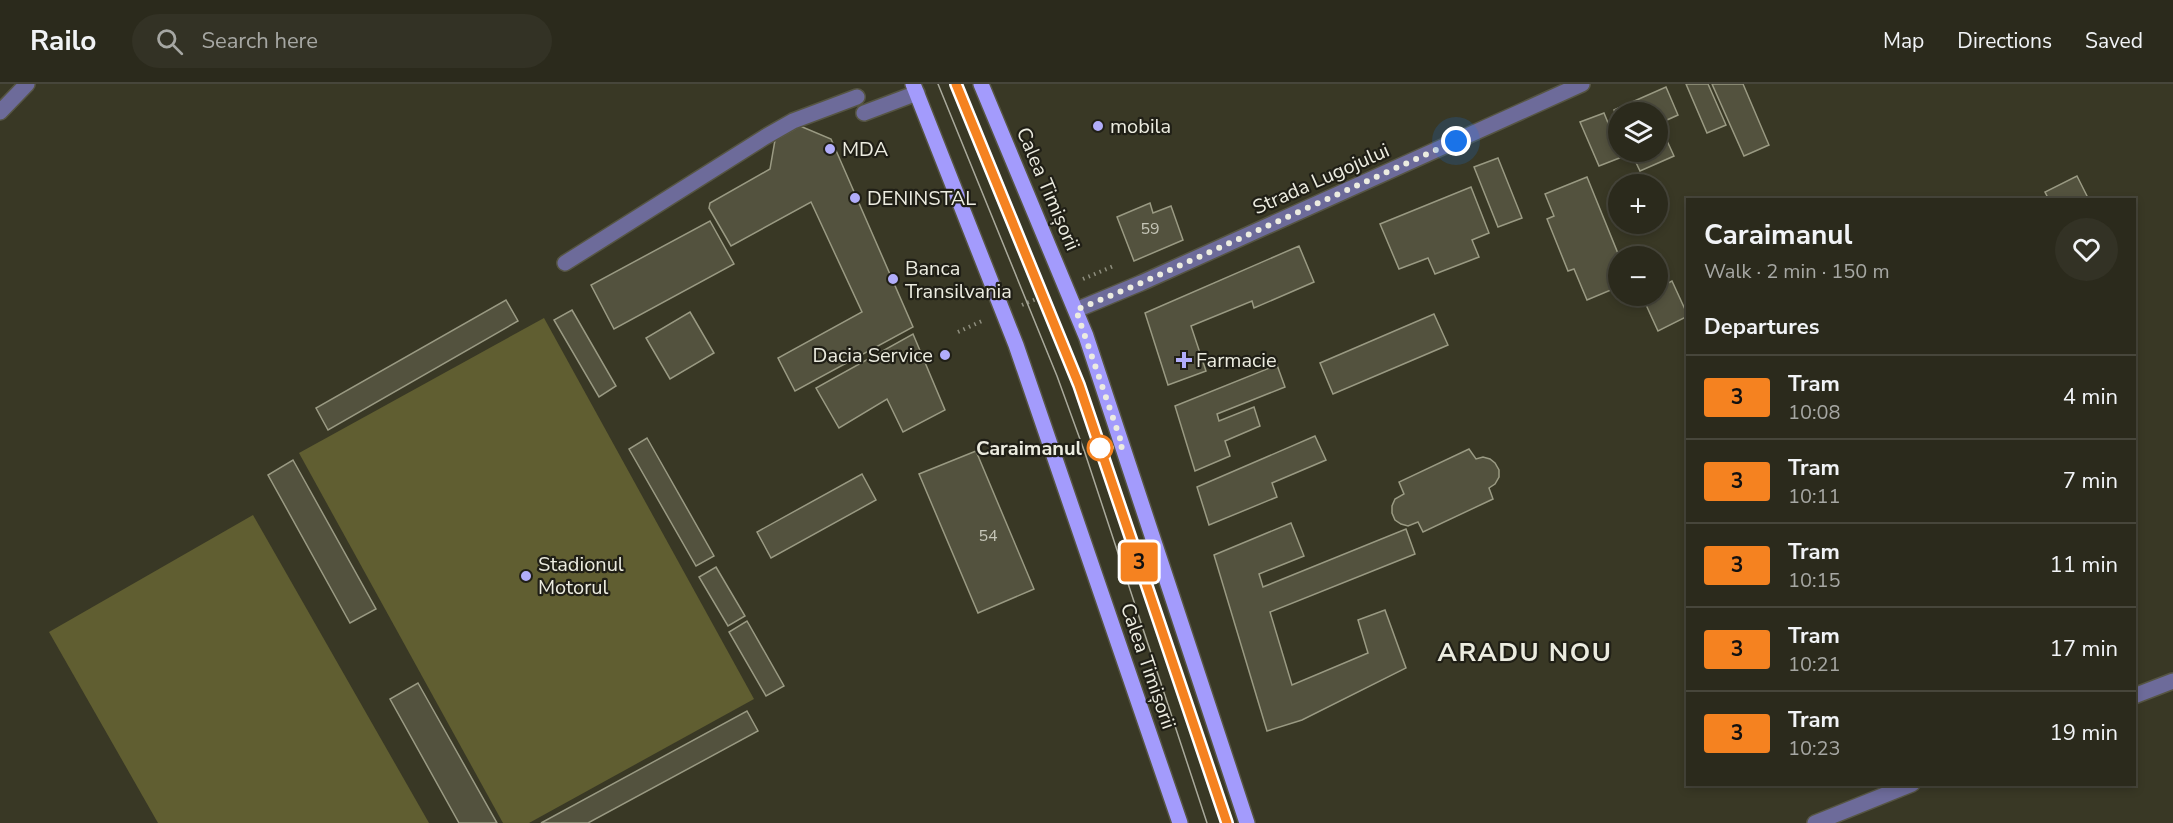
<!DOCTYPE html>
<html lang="en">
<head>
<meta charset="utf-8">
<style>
	body { margin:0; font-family:"Nunito Sans",sans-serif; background:#333225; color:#f1f3f6; height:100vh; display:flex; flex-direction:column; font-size:22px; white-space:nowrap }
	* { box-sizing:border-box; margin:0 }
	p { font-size:20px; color:#a6a7a3 }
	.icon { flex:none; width:33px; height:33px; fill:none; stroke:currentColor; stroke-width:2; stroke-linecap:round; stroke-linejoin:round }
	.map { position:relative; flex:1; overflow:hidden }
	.panel { position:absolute; left:1686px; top:114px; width:450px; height:588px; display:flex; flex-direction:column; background:#2b2a1c; border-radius:0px; box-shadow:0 3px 9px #0003,0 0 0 2px #47463b }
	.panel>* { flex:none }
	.badge { padding:0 12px; border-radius:4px; font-size:21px; line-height:39px }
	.fabs { position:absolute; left:1608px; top:18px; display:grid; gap:12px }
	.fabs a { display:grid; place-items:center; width:60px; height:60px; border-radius:50%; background:#2b2a1c; box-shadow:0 3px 9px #0003,0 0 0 2px #47463b; font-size:30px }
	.you { position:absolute; width:30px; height:30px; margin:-15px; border:4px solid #fff; border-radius:50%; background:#1a73e8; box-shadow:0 0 0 9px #1a73e833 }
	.map>.badge { position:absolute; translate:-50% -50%; box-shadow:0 0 0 3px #fff }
	h2 { padding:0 18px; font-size:22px; line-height:54px }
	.round { display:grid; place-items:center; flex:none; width:63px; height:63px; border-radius:32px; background:#333225 }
	.headline { display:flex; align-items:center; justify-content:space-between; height:102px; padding:0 18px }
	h1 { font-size:28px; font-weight:700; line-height:45px }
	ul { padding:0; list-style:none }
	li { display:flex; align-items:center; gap:18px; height:84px; padding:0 18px; border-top:2px solid #47463b }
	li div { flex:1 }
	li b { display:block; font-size:22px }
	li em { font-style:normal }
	li .badge { min-width:66px; font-weight:700; text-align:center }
	header { display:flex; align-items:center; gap:36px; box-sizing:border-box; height:84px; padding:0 30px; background:#2b2a1c; border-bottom:2px solid #47463b }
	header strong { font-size:28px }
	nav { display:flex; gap:33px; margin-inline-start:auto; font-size:21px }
	.search { width:420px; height:54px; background:#333225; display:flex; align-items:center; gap:15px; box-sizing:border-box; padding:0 21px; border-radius:33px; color:#a6a7a3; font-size:22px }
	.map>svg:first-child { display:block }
</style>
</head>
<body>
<header>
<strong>Railo</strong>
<div class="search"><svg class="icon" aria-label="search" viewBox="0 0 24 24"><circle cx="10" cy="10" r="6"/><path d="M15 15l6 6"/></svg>Search here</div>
<nav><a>Map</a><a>Directions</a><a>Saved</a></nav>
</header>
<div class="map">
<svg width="2173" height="739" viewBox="0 0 2173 739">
	<rect width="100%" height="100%" fill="#393825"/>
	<!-- green -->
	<g fill="#605e31">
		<polygon points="544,234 754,615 529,739 503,739 299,369"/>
		<polygon points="253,431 429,739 158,739 49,548"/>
	</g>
	<!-- building -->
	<g fill="#53523e" stroke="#9a9a83" stroke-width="1.5">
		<polygon points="1686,0 1708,0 1726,41 1707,49"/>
		<polygon points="1712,0 1743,0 1769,61 1744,72"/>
		<polygon points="1666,3 1678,31 1658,40 1658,28 1618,28 1618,37 1614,26"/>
		<polygon points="1604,29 1622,73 1599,82 1580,38"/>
		<polygon points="800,42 831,55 913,243 795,307 778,274 862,228 811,118 731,162 709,124 710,119 770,85 775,56"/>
		<polygon points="1663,48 1674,72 1640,87 1631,68 1658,68 1658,50"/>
		<polygon points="1498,74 1522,134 1498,143 1474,83"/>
		<polygon points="2077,92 2089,116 2049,116 2045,108"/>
		<polygon points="1587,93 1619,172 1618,203 1587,216 1574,185 1568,187 1547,135 1554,132 1545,110"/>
		<polygon points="1471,103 1489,149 1472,156 1479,173 1435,190 1428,174 1399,185 1380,140"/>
		<polygon points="1150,119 1153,129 1171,122 1183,156 1134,177 1117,133"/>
		<polygon points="710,137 734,180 614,245 591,201"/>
		<polygon points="1299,162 1314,198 1254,224 1252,217 1191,242 1206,287 1168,301 1145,229"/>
		<polygon points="1672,197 1688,232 1658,247 1642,212 1658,212 1658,204"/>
		<polygon points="506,216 518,237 328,346 316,324"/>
		<polygon points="572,226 616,302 599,313 554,236"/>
		<polygon points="690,228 714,269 670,295 646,254"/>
		<polygon points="1434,230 1448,261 1333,310 1320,279"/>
		<polygon points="913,250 945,326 903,348 887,315 839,344 816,304"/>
		<polygon points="1277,281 1285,303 1217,330 1219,337 1254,323 1260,342 1225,357 1230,372 1195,387 1175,322"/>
		<polygon points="1315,352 1326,376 1272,399 1277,413 1209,441 1197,403"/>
		<polygon points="647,354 714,472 696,482 629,365"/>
		<polygon points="1469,365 1476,375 1483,373 1490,375 1495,379 1499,386 1499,393 1495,400 1489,404 1493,415 1423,448 1418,438 1408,442 1401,440 1395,436 1392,429 1392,422 1395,415 1404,410 1399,398"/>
		<polygon points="976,367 1034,505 978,529 919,390"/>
		<polygon points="293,376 376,525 350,539 268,391"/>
		<polygon points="862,390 876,416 771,474 757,448"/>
		<polygon points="1291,439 1304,472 1259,490 1263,503 1406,445 1415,470 1270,528 1292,601 1368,569 1358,536 1385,526 1406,584 1302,636 1267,647 1214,471"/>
		<polygon points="716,483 745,532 728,542 699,493"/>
		<polygon points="747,537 784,602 766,612 729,548"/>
		<polygon points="418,599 497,739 459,739 390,615"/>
		<polygon points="747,627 758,647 588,739 541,739"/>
	</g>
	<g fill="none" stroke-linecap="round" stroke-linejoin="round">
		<!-- minor casing -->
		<g stroke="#565543" stroke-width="18">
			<g id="minor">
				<polyline points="0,28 27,0"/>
				<polyline points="864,29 917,9"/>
				<polyline points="565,179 765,53 793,37 857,13"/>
				<polyline points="1076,226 1141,199 1582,0"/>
				<polyline points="2134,612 2173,597"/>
				<polyline points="1815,739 1912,700"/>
			</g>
		</g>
		<!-- major casing -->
		<g stroke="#565543" stroke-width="18">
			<g id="major">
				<polyline points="913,0 1016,261 1180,739"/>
				<polyline points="981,0 1086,252 1247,739"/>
			</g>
		</g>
		<!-- path -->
		<g stroke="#8e8e7e" stroke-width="4" stroke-dasharray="1.5 4.5" stroke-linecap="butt">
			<polyline points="1083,195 1116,181"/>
			<polyline points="1022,221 1048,210"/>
			<polyline points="958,248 984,236"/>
		</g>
		<!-- minor -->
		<use href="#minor" stroke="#6d6b9a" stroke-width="15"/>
		<!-- major -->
		<use href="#major" stroke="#a39bfc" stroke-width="15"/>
		<!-- tram -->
		<g stroke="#aaaa9c" stroke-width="1.5">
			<polyline points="938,0 1057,292 1085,369 1207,739"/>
			<polyline points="956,0 1079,301 1227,739"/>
		</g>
	</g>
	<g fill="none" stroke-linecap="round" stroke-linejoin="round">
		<!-- line casing -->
		<g stroke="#fff" stroke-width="14">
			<polyline id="line" points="956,0 1079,301 1227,739"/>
		</g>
		<!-- line -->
		<use href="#line" stroke="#f58220" stroke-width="9"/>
		<!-- walk -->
		<polyline stroke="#ecece0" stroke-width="6" stroke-dasharray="0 10.8" points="1100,364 1123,363 1076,226 1141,199 1456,57"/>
	</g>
	<!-- markers -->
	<g fill="#b1adfa" stroke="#201f16" stroke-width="2">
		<circle cx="1098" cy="42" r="6"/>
		<circle cx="830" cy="65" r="6"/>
		<circle cx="855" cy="114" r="6"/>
		<circle cx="893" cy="195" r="6"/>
		<circle cx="945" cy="271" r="6"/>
		<path d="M1181 267h6v6h6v6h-6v6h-6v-6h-6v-6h6z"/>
		<circle cx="526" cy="492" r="6"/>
	</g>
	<circle fill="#fff" stroke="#f58220" stroke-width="3" cx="1100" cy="364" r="12"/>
	<g text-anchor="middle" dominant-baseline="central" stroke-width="4.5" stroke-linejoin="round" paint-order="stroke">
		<!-- number labels -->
		<g font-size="16" fill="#c6c6b8">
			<text x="1150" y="145">59</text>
			<text x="988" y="452">54</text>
		</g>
		<!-- poi labels -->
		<g font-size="20" fill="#ecece0" stroke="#201f16" text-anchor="start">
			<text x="1110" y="42">mobila</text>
			<text x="842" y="65">MDA</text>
			<text x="867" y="114">DENINSTAL</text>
			<text x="905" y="184">Banca<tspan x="905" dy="23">Transilvania</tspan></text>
			<text x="933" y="271" text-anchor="end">Dacia Service</text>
			<text x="1196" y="276">Farmacie</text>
			<text x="538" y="480">Stadionul<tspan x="538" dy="23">Motorul</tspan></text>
		</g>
		<!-- street labels -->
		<g font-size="20" fill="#ecece0" stroke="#201f16">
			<text transform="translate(1321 95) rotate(-24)">Strada Lugojului</text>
			<text transform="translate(1048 105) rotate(67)">Calea Timișorii</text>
			<text transform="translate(1148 582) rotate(71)">Calea Timișorii</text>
		</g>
		<!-- stop labels -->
		<g font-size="20" font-weight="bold" fill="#ecece0" stroke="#201f16" text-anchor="end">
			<text x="1082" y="364">Caraimanul</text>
		</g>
		<!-- district labels -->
		<g font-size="26" font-weight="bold" letter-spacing="1.5" fill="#ecece0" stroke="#201f16">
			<text x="1525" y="568">ARADU NOU</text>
		</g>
	</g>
</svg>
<div class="fabs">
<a><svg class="icon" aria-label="layers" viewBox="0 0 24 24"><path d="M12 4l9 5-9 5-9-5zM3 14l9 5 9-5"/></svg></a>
<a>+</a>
<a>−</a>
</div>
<div class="you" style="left:1456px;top:57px"></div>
<b class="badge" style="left:1139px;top:478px;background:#f58220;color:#111">3</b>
<section class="panel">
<div class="headline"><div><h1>Caraimanul</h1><p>Walk · 2 min · 150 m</p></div><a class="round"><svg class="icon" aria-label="heart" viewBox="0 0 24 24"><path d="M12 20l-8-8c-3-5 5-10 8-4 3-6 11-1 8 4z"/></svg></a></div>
<h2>Departures</h2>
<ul>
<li><span class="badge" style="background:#f58220;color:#111">3</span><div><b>Tram</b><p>10:08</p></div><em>4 min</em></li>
<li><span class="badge" style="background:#f58220;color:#111">3</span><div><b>Tram</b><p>10:11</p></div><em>7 min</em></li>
<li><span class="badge" style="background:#f58220;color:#111">3</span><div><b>Tram</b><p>10:15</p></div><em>11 min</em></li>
<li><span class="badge" style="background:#f58220;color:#111">3</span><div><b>Tram</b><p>10:21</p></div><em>17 min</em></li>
<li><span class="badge" style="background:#f58220;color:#111">3</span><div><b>Tram</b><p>10:23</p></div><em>19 min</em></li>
</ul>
</section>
</div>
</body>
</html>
